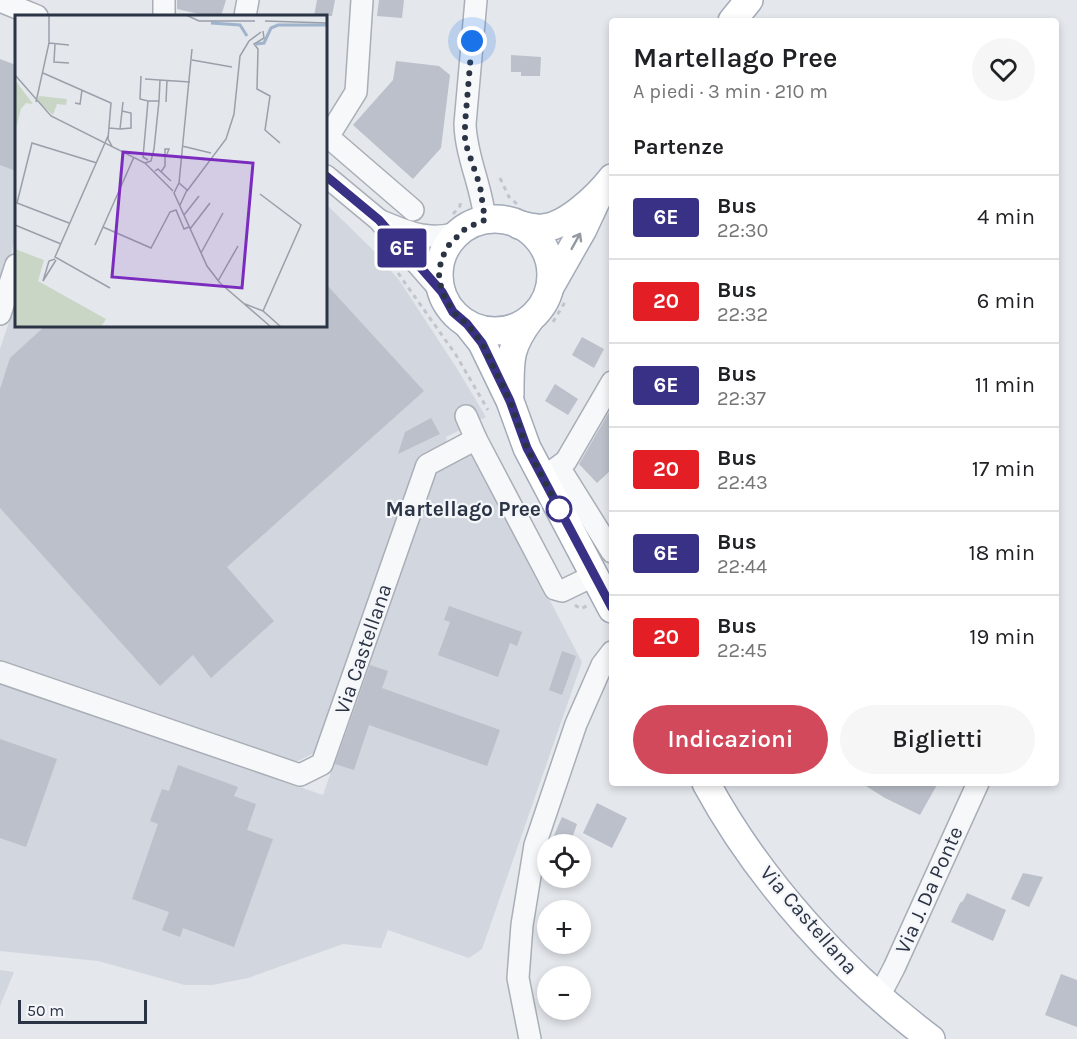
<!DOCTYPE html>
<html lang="it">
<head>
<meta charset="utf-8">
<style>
	body { margin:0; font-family:Karla,sans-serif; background:#f6f6f6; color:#202124; height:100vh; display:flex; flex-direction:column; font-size:22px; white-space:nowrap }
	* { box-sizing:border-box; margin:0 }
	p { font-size:20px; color:#757577 }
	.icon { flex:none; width:33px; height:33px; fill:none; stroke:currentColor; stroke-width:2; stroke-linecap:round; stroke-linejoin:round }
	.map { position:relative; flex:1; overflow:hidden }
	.side { position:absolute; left:609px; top:18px; width:450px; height:768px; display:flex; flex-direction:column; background:#fff; border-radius:6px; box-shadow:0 3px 9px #0003 }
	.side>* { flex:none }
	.badge { padding:0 12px; border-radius:4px; font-size:21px; line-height:39px }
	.controls { position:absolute; left:537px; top:834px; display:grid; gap:12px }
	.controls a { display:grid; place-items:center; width:54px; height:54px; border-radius:50%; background:#fff; box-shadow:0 3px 9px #0003; font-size:30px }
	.scale { position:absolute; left:18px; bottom:15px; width:129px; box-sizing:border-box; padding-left:6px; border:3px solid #2b3445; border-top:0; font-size:16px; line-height:21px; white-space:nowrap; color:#2b3445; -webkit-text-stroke:4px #f4f6f9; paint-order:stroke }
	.you { position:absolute; width:30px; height:30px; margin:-15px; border:4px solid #fff; border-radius:50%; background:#1a73e8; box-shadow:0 0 0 9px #1a73e833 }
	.map>.badge { position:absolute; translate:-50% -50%; box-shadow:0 0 0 3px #fff }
	h2 { padding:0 24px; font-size:22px; line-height:54px }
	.round { display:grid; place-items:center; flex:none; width:63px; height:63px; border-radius:32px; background:#f6f6f6 }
	.summary { display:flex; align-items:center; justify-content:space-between; height:102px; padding:0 24px }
	h1 { font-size:28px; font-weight:600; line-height:45px }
	.action { display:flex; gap:12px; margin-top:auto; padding:12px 24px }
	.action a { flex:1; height:69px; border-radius:36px; background:#d1495b; color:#fff; font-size:24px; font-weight:600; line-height:69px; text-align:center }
	.action a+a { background:#f6f6f6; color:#202124 }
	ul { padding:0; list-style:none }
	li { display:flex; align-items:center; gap:18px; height:84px; padding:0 24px; border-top:2px solid #e0e0e0 }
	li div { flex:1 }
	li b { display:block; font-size:22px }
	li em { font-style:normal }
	li .badge { min-width:66px; font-weight:700; text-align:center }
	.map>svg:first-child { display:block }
</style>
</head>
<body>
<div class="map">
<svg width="1077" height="1039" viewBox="0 0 1077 1039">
	<rect width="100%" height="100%" fill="#e4e7ec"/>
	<!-- built -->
	<g fill="#d2d6de">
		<polygon points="0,115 16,120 16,238 0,285"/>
		<polygon points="326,204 371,248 399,280 456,367 486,417 446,437 447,441 419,456 316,752 296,762 0,660 0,349 16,301 16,326 326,326"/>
		<polygon points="471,454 474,455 582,662 482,949 469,958 388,930 381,948 343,944 248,978 212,985 185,985 98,961 0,951 0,684 323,795 436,470"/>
		<polygon points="0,970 14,972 0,1006"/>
	</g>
	<!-- building -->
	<g fill="#bbc0ca">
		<polygon points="177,0 226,0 221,16 208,16 177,9"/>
		<polygon points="317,0 335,0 332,16 314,16"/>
		<polygon points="379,0 404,0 402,18 377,16"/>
		<polygon points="511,55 541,57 540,76 521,76 521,72 511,72"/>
		<polygon points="0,59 16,65 16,171 0,165"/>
		<polygon points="396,61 439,66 450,75 441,148 413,179 353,125 393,80"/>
		<polygon points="326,284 424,391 227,567 274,621 211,678 193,655 160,686 0,508 0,389 10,358 45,326 326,326"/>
		<polygon points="582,337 604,349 594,368 572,355"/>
		<polygon points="555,384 578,399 568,415 545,401"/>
		<polygon points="612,407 612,469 597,483 579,464"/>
		<polygon points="431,418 440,434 398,454 405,432"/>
		<polygon points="449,606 522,632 517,646 510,643 498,677 438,655 450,622 444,620"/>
		<polygon points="562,651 576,656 562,695 549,690"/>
		<polygon points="370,665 388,671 382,688 500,730 487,766 369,725 354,770 335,764"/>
		<polygon points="0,739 57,759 26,847 0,838"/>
		<polygon points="178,765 238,787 234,796 256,804 247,830 273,839 234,947 183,928 180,937 162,930 169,912 132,899 158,824 150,821 162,789 169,791"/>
		<polygon points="861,783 938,783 920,815 885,798"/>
		<polygon points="597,803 627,818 612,848 583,833"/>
		<polygon points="562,817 577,824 570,844 563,844 552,840"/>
		<polygon points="1023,873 1043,877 1029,907 1011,899"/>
		<polygon points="967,893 1006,910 993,941 951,922 960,903 963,901"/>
		<polygon points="1061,974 1077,980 1077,1027 1045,1015"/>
	</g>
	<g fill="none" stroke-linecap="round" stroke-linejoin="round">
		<!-- minor casing -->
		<g stroke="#a9aeb7" stroke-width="24">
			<g id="minor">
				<path d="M 476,0 L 465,124 C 466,157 482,187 485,220"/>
				<polyline points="0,1 37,16"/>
				<polyline points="164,16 164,0"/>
				<polyline points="245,16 248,0"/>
				<polyline points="326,135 413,210"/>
				<polyline points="328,137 356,92 362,0"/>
				<polyline points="326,176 379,220 442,292"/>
				<path d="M 381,221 C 410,233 427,241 458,233"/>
				<polyline points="0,314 16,265"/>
				<polyline points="466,416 476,439"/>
				<polyline points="559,467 612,552"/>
				<polyline points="543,478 566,461 612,382"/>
				<polyline points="0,672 300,775 322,764 427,465 476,439 555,589 562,591 595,575"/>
				<polyline points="877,995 885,985 894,968 978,783"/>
				<polyline points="530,1039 518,978 522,925 535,845 576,724 602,665 612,652"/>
			</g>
		</g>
		<!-- major casing -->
		<g stroke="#a3abb8" stroke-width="30">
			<g id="major">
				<polyline points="732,21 749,0"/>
				<circle cx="495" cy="275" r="56"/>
				<path d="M 519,225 C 527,226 536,229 543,228 C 567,226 598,196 612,178"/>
				<polyline points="550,287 583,229 598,197"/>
				<polyline points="467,324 482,343 510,401 527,448 612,609"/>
				<path d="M 510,394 C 510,359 509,347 531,318"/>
				<path d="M 706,783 C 759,881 843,973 931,1039"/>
			</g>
		</g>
		<!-- path -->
		<g stroke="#c2c5cb" stroke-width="3" stroke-dasharray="4.5 4.5" stroke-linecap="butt">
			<polyline points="500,178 509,197 517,204"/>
			<polyline points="453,214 460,206 461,199"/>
			<polyline points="398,273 456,355 488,410"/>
			<polyline points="553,322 565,302"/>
			<polyline points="575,605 581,609 588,605"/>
		</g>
		<!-- minor -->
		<use href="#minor" stroke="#f7f8fa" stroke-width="21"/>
		<!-- major -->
		<use href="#major" stroke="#fff" stroke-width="27"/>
	</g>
	<!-- one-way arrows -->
	<defs><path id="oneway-shaft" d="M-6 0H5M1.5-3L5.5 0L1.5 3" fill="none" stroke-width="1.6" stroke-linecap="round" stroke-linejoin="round" transform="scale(1.5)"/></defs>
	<use stroke="#959aa2" href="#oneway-shaft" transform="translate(576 241) rotate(-61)"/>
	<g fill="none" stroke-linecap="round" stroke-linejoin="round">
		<!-- line casing -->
		<g stroke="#fff" stroke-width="14">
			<polyline id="line" points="326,176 379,220 442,292 453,312 467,324 482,343 510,401 527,448 612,608"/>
		</g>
		<!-- line -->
		<use href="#line" stroke="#393185" stroke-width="9"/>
		<!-- walk -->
		<polyline stroke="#2b3445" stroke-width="6" stroke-dasharray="0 10.8" points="472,41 465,124 465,142 480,186 485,220 466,228 448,246 441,260 439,276 442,292 453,312 467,324 482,343 510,401 527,448 560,510 559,509"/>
	</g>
	<!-- markers -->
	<circle fill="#fff" stroke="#393185" stroke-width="3" cx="559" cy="509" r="12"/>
	<g text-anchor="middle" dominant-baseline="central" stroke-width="4.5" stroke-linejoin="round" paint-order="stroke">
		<!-- stop labels -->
		<g font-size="21" font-weight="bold" fill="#2b3445" stroke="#f4f6f9" text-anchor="end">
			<text x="541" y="509">Martellago Pree</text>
		</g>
		<!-- street labels -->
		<g font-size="21" fill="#2b3445" stroke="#f4f6f9">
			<text transform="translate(363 649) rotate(-71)">Via Castellana</text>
			<text transform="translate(929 890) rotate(-66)">Via J. Da Ponte</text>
			<text transform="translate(809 920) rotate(49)">Via Castellana</text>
		</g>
	</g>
	<!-- overview -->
	<g transform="translate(15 15)">
		<rect width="312" height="312" fill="#e4e7ec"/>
		<path d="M 0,65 L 18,89 L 11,88 L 6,94 L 0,117 ZM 24,81 L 52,84 L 51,90 L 42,89 L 38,100 L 22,86 ZM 0,234 L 29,245 L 23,266 L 91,304 L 86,312 L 0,312 Z" fill="#c9d6c5"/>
		<path fill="none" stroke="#9fb4cc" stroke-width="3" d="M 196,8 L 225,10 L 232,21M 241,29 L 249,28 L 256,13 L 263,10 L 312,10"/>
		<path fill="none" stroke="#9a9fa9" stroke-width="1.5" d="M 171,0 L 184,6 L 240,6M 250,6 L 312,8M 248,16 L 249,23 L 239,29 L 243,34 L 242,74 L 255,81 L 250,115 L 265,128M 34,28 L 54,30M 40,29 L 39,47 L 54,48M 177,45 L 217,52M 28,58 L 96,88 L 93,124 L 97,131M 0,60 L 36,101 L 130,148 L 158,176M 126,61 L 125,84 L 133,86M 130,64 L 175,67M 144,86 L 145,65M 21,87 L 34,28 L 34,0M 151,87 L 152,65M 60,88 L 65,89 L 67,75M 94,113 L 105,114 L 108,87M 105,114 L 116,113 L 116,98 L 107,96M 93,121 L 40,242 L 95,273M 167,131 L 196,138M 119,142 L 88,212 L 136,233 L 155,197 L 161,195 L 169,214 L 174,212M 130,148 L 136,146 L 139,134 L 144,86 L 133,86 L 128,142 L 133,145M 140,156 L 143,154 L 156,166M 146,157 L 150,151 L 150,134 L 154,134 L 152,139M 164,168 L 177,34M 172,176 L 211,124 L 219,99 L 225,41 L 234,26 L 246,17M 245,179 L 286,210 L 248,296M 165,190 L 172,175 L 164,168 L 159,178 L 192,251 L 205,268 L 256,312M 169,200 L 184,181M 54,208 L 2,188 L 17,128 L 82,148M 0,210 L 46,229M 175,214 L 195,188M 80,230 L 88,212M 186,238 L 208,198M 40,244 L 34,246 L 28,266 L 41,245M 203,266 L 223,231M 230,289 L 248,296 L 266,312"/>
		<path fill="#7b2cbf" fill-opacity="0.15" stroke="#7b2cbf" stroke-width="3" d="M 108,137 L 238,148 L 227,273 L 97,262 Z"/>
		<rect width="312" height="312" fill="none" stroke="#2b3445" stroke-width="3"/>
	</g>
</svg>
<div class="controls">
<a><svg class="icon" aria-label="locate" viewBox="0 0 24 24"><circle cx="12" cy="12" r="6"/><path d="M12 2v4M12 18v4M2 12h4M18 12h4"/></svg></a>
<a>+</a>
<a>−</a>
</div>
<div class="scale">50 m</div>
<div class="you" style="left:472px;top:41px"></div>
<b class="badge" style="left:402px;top:248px;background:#393185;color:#fff">6E</b>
<section class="side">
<div class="summary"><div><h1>Martellago Pree</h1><p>A piedi · 3 min · 210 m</p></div><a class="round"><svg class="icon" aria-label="heart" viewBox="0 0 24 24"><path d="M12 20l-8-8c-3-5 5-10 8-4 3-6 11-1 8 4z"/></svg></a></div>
<h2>Partenze</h2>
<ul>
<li><span class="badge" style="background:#393185;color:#fff">6E</span><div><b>Bus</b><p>22:30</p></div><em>4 min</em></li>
<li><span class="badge" style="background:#e31e24;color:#fff">20</span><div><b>Bus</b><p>22:32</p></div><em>6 min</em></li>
<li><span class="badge" style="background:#393185;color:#fff">6E</span><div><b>Bus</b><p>22:37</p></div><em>11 min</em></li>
<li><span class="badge" style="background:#e31e24;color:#fff">20</span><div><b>Bus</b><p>22:43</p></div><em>17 min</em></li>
<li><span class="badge" style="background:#393185;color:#fff">6E</span><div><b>Bus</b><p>22:44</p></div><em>18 min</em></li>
<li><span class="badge" style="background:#e31e24;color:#fff">20</span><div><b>Bus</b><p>22:45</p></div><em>19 min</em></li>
</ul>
<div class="action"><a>Indicazioni</a><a>Biglietti</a></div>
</section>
</div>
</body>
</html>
